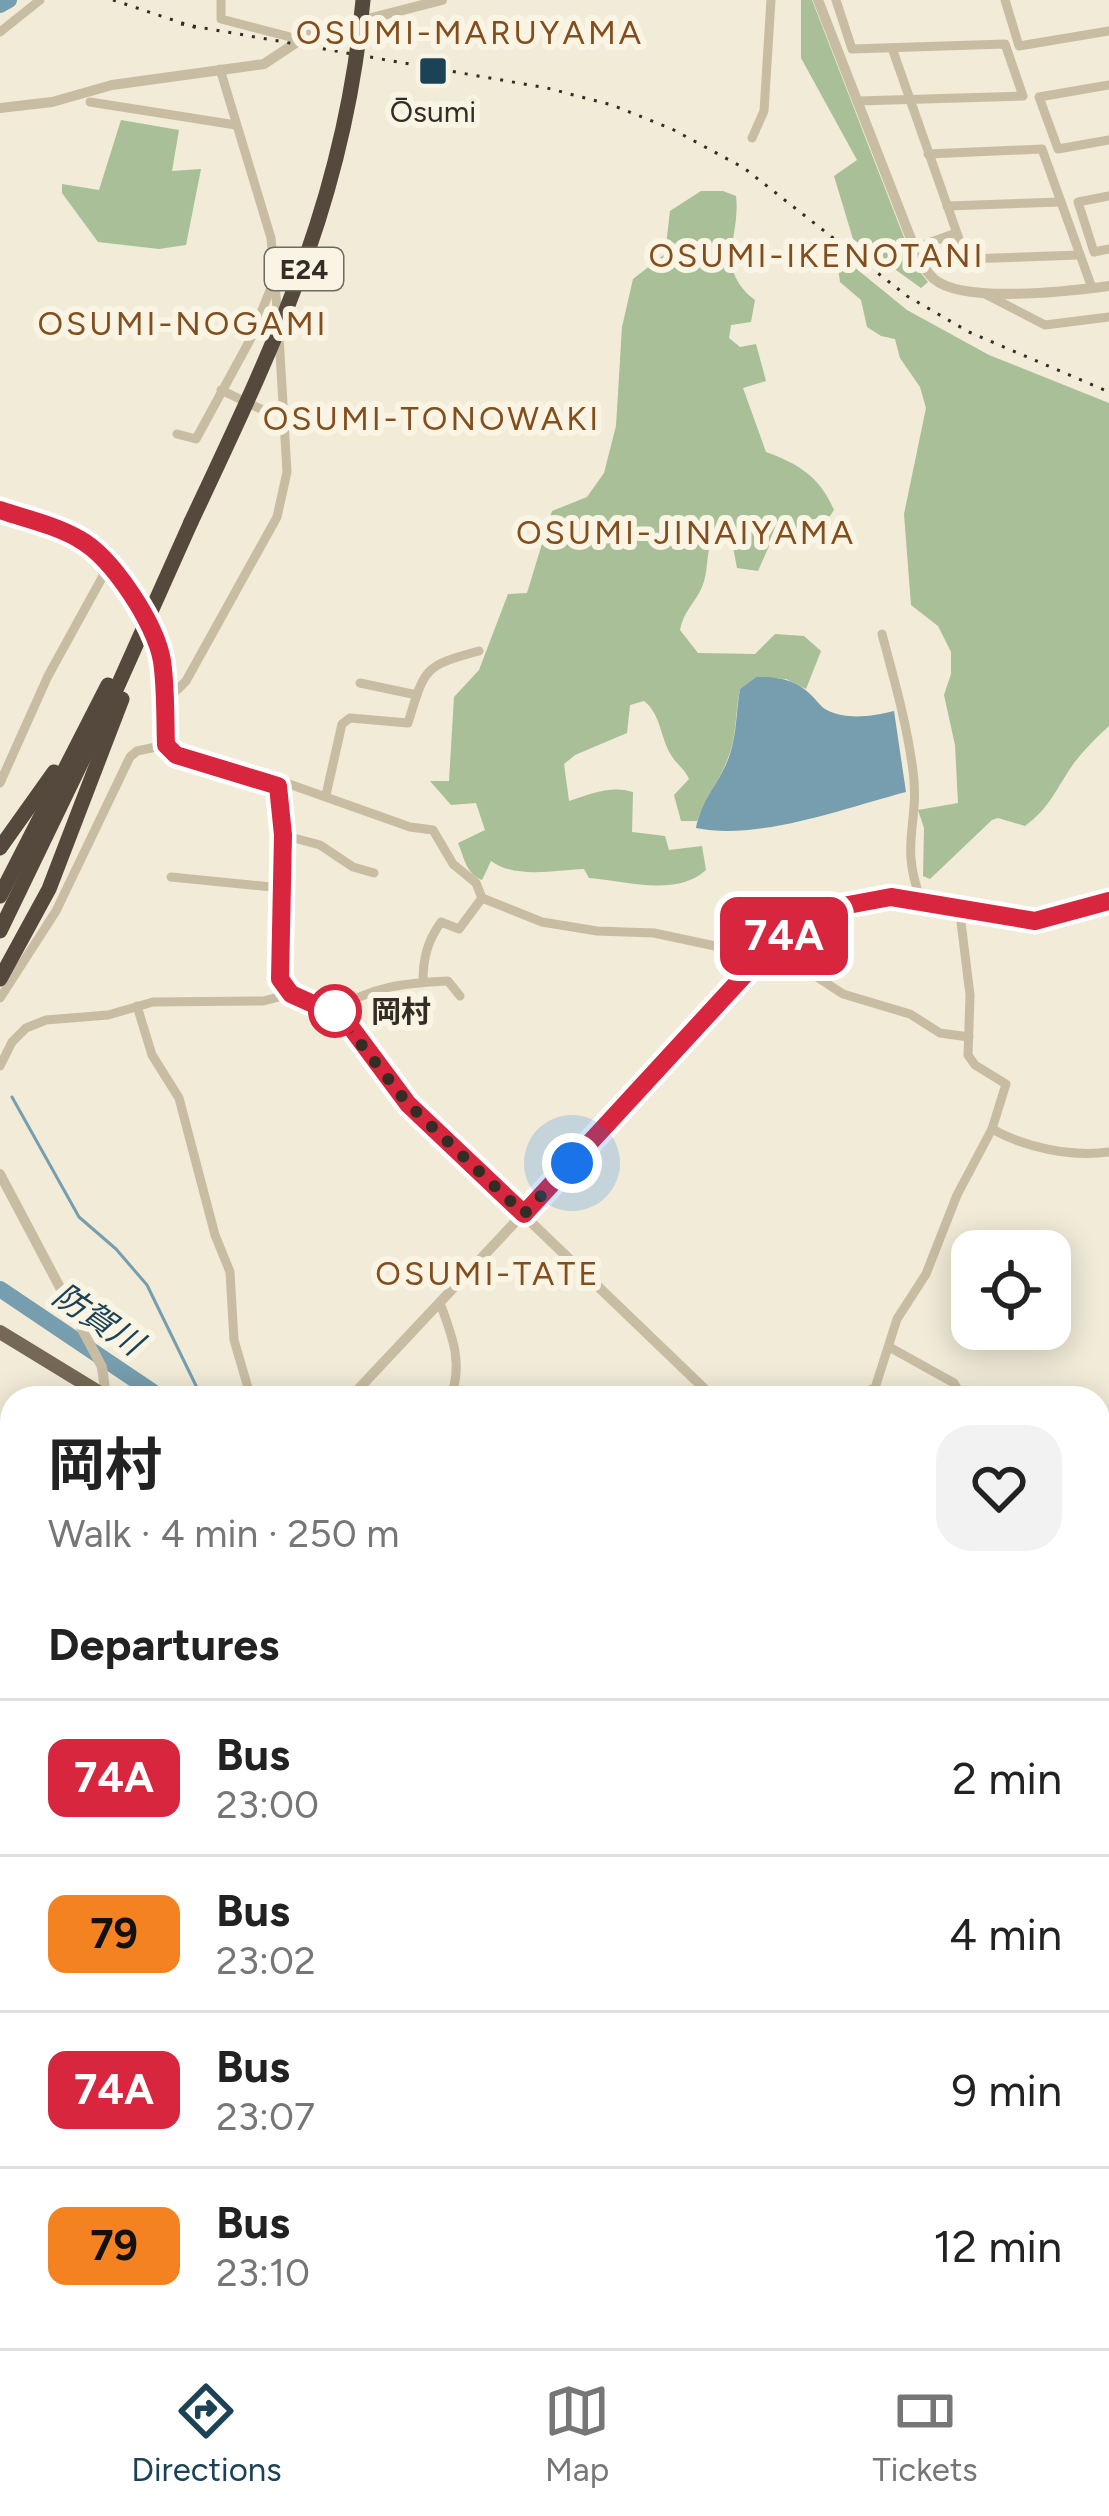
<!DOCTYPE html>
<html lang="en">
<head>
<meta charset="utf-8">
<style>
	body { margin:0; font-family:Figtree,"Noto Sans JP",sans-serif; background:#f2f2f2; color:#222; height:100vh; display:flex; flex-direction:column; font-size:45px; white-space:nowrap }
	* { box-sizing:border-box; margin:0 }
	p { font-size:39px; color:#767676 }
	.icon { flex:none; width:66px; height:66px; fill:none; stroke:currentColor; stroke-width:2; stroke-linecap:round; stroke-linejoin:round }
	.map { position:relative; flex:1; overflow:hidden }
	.drawer { position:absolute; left:0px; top:1386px; width:1110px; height:963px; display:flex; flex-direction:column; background:#fff; border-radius:36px 36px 0 0; box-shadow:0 6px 30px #0003 }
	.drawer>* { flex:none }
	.badge { padding:0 24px; border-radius:18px; font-size:42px; line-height:78px }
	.controls { position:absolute; left:951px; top:1230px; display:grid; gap:24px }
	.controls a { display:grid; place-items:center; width:120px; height:120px; border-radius:24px; background:#fff; box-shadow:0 6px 30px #0003; font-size:60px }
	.you { position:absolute; width:60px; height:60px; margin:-30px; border:9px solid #fff; border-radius:50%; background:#1a73e8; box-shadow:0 0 0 18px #1a73e833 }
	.map>.badge { position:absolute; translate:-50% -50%; box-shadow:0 0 0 6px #fff }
	h2 { padding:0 48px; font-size:45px; line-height:108px }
	.round { display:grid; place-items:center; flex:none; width:126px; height:126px; border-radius:36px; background:#f2f2f2 }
	.headline { display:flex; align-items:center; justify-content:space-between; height:204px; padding:0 48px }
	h1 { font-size:57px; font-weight:700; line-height:90px }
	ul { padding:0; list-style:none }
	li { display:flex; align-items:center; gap:36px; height:156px; padding:0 48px; border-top:3px solid #e0e0e0 }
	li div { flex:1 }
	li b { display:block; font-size:45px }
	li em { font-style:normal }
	li .badge { min-width:132px; font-weight:700; text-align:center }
	.menu { display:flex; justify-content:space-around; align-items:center; height:168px; border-top:3px solid #e0e0e0; background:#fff; font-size:33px; color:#767676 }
	.menu a { display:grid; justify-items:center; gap:6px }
	.menu .current { color:#1b4355 }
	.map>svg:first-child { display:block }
</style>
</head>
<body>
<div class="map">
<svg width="1109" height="2348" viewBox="0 0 1109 2348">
	<rect width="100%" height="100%" fill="#f1ebd7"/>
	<!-- green -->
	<g fill="#a8bf97">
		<polygon points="801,0 812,0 915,266 928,282 921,288 853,239 834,176 857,160 801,58"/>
		<polygon points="121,120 179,130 172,171 201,169 186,245 159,249 98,242 62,193 62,184 99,190"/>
		<path d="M 701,191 L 723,191 L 736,196 C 741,238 713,267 755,300 L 751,322 L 731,325 L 729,338 L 740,347 L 756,344 L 766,381 L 743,388 L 766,452 C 799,464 820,477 834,510 L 830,516 L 809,520 L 790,541 L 770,544 L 758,571 L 737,568 L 733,547 L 721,539 L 713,539 C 705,554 709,571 702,587 C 695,603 683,612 680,630 L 698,653 L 755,654 L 775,634 L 804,636 L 821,651 L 806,689 L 786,679 L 756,677 L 740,689 C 735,712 737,736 728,758 C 720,780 705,798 697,821 L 681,821 L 674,795 L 689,779 C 685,769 677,765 671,755 C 660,737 661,714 644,701 L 630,705 L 627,733 L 575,755 L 564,764 L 569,801 C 591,794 611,785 633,792 L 632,832 L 665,836 L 669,850 L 702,846 L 706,870 C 677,897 625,881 589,878 L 584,869 C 555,870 515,879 491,861 L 482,880 C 466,874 464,857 458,843 L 485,830 L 476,803 L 451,805 L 430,781 L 449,781 L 454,697 L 479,670 L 508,594 L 527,593 L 552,511 L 587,497 L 604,473 L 616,426 L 622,327 L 633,279 L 665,254 L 670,211 Z"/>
		<path d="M 843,258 L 907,310 L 989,355 L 1109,403 L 1109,726 C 1097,737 1084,750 1074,763 C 1057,787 1050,808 1025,826 L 998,818 L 992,820 L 930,879 L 923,876 L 924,828 L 918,810 L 958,803 L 955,745 L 944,695 L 951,674 L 951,652 L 938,626 L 911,605 L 904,514 L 926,408 L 920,387 L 900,358 L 895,339 L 881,336 L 867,327 L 861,300 L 840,282 L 838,268 Z"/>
		<polygon points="0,2173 12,2201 12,2337 67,2337 71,2348 0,2348"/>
	</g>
	<!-- water -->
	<path fill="#769eae" d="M 756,677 C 778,677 795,679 811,695 C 816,699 820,706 825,709 C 846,721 873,716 894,711 L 906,792 C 845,808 758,841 696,828 C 701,800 720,782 729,757 C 737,734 736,712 740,689 Z"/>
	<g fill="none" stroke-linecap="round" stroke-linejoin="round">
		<!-- stream -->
		<polyline stroke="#769eae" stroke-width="3" points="12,1097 79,1217 116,1249 147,1285 202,1398"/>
		<!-- river -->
		<g stroke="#769eae" stroke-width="16">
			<polyline points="0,5 9,0"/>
			<polyline points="0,1289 162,1398"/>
			<polyline points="1098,2015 1109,2022"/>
		</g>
		<!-- tertiary-tunnel -->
		<polyline stroke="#cbc5b3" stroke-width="10" stroke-dasharray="10 5" stroke-linecap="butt" points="125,586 156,639"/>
		<!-- minor -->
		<g stroke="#c8bda3" stroke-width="9">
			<polyline points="221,0 221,19 298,39"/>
			<polyline points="836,0 852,49 1005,44 1023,96 858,101"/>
			<polyline points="1005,0 1019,46 1109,31"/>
			<polyline points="0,32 40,0"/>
			<polyline points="892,48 966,259 1079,255"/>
			<polyline points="220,69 271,238 278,319"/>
			<polyline points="1109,85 1039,97 1058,149 1109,140"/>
			<polyline points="90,102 236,125"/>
			<polyline points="752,138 764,111 771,0"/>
			<polyline points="928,154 1042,149 1092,288"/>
			<polyline points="1109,196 1078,202 1094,252 1109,249"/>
			<polyline points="947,206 1061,202"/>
			<polyline points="915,248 956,233"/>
			<polyline points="985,294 1045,325 1109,317"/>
			<polyline points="221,390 265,411 284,410"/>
			<polyline points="177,434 196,439 250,340 273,283"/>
			<path d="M 882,634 C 894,679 907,724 913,771 C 920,824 899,843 921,900"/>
			<polyline points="360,683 417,695"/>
			<polyline points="164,691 177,690 186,681 277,517 287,472 279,336"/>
			<polyline points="0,783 48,676 109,565"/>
			<path d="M 278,786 L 289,784 L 410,827 L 433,830 L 453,864 L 476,883 L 482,898 L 459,929 L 441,922 C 427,942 423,958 423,982"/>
			<path d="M 326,795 L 342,724 L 350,718 L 408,723 C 425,668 423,666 479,651"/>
			<polyline points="283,835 320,845 353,867 374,873"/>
			<polyline points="171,877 282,888"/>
			<polyline points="482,898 542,922 597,931 654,933 762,956 803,968 843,994 910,1014 940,1033 969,1037"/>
			<polyline points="0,998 56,911 130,757 137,751 166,745"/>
			<polyline points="137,1006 152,1055 179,1098 215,1235 230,1272 234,1340 251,1398"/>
			<path d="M 335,1011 C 370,986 406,983 448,981 L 460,996"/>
			<polyline points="0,1066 12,1042 26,1028 46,1020 108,1015 153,1002 263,1001 291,994"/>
			<path d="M 992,1129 C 1026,1148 1071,1157 1109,1152"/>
			<path d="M 440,1303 C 452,1335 464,1365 450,1398"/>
			<polyline points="891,1348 954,1383 963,1398"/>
			<polyline points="848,1398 875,1388 897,1319 926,1274 957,1195 992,1129 1006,1084 975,1065 968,1055 970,995 961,922"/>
			<polyline points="1098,1581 1109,1538"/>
			<polyline points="1098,1594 1109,1595"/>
			<polyline points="1098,1758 1109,1761"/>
			<polyline points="1098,1939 1109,1943"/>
			<polyline points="1098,2207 1109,2203"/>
			<polyline points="1098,2288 1109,2284"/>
			<polyline points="665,2348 710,2337"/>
			<polyline points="923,2348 959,2337"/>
		</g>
		<!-- tertiary -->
		<g stroke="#c8bda3" stroke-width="10">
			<path d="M 818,0 L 911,239 C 917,253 922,268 934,279 C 963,304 1071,291 1109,286"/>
			<polyline points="0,108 52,102 112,85 264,64 309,34 442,0"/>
			<path d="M 0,510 C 56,529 88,537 125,586"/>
			<polyline points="156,639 162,661 166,745 176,755 278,786 283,835 280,979 291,994 344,1018 408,1104 714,1398"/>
			<polyline points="0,1174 102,1367 106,1396"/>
			<path d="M 350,1398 L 784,936 C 811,918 837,903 870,899 C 906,894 937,906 971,913 C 1020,923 1063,921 1109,901"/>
			<polyline points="1098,1461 1109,1462"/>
		</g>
		<!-- primary -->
		<g stroke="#766856" stroke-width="14">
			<polyline points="0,1332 108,1398"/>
			<polyline points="638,2337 644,2348"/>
		</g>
		<!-- motorway -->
		<g stroke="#54493c" stroke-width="15">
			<polyline points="0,848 54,772"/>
			<polyline points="0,896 108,685"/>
			<polyline points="0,931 111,701 191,522"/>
			<polyline points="0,979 49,889 122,699"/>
			<polyline points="1098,2241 1109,2237"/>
			<polyline points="1098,2261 1109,2257"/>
			<polyline points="749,2348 794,2337"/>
			<polyline points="819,2348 858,2337"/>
		</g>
		<!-- rail -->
		<g stroke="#332d25" stroke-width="3" stroke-dasharray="3 9" stroke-linecap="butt">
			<polyline points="113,0 197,28"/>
			<polyline points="181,24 547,88 612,105 672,129 744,168 907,296 969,332 1109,392"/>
		</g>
		<!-- motorway-bridge -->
		<path stroke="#54493c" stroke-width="15" d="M 191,522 C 275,343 345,200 363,0"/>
	</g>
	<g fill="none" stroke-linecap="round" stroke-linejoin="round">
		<!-- line casing -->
		<g stroke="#fff" stroke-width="27">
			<path id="line" d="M 0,510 C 26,519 55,525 79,539 C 112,557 156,624 162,661 C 166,688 165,717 166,745 L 176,755 L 278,786 L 283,835 L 280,979 L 291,994 L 344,1018 L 408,1104 L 524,1214 L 762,956 L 809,920 L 832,908 L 891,897 L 1035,921 L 1109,901"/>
		</g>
		<!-- line -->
		<use href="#line" stroke="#d7263d" stroke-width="18"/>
		<!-- walk -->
		<polyline stroke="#332d25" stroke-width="12" stroke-dasharray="0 21.6" points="335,1011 408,1104 524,1214 572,1163"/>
	</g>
	<!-- markers -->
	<rect fill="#1b4355" stroke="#f9f4e3" stroke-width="4.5" x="418" y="56" width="30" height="30" rx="6"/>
	<circle fill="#fff" stroke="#d7263d" stroke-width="6" cx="335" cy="1011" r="24"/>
	<g text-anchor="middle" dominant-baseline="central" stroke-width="12" stroke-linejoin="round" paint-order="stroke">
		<!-- shield labels -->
		<rect fill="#f9f4e3" stroke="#6e695e" stroke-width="3" x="265" y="248" width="78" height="42" rx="9"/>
		<g font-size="27" font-weight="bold" fill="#332d25">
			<text x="304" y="269">E24</text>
		</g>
		<!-- poi labels -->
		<g font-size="30" fill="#332d25" stroke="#f9f4e3">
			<text x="433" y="111">Ōsumi</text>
		</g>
		<!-- stop labels -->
		<g font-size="30" font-weight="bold" fill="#332d25" stroke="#f9f4e3" text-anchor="start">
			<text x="371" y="1011">岡村</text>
		</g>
		<!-- neighbourhood labels -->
		<g font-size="33" letter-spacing="3" fill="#824e1e" stroke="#f9f4e3">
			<text x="470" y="32">OSUMI-MARUYAMA</text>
			<text x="817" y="255">OSUMI-IKENOTANI</text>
			<text x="183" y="323">OSUMI-NOGAMI</text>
			<text x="432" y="418">OSUMI-TONOWAKI</text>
			<text x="686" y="532">OSUMI-JINAIYAMA</text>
			<text x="488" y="1273">OSUMI-TATE</text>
		</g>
		<!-- water labels -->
		<g font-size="33" font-style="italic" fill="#1b4355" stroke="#f9f4e3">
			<text transform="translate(98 1319) rotate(34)">防賀川</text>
		</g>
	</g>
</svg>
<div class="controls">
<a><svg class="icon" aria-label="locate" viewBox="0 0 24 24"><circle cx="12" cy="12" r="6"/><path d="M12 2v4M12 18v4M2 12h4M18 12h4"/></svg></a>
</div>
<div class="you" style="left:572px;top:1163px"></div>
<b class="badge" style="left:784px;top:936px;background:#d7263d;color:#fff">74A</b>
<section class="drawer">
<div class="headline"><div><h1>岡村</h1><p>Walk · 4 min · 250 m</p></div><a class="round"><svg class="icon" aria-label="heart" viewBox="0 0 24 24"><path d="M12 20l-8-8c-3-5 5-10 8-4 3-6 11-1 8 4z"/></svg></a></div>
<h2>Departures</h2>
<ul>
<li><span class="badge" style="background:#d7263d;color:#fff">74A</span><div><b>Bus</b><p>23:00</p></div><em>2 min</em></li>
<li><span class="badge" style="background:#f58220;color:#111">79</span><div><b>Bus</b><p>23:02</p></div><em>4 min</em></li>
<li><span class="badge" style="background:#d7263d;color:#fff">74A</span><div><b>Bus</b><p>23:07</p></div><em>9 min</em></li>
<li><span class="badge" style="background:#f58220;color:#111">79</span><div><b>Bus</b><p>23:10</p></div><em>12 min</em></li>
</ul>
</section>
</div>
<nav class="menu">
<a class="current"><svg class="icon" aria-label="directions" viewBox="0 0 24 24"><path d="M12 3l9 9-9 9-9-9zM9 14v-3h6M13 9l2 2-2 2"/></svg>Directions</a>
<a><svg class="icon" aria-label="map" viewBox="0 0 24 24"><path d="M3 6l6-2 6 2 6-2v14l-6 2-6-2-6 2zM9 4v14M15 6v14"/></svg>Map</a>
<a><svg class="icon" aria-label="tickets" viewBox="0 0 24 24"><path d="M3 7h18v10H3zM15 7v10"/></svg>Tickets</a>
</nav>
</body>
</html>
